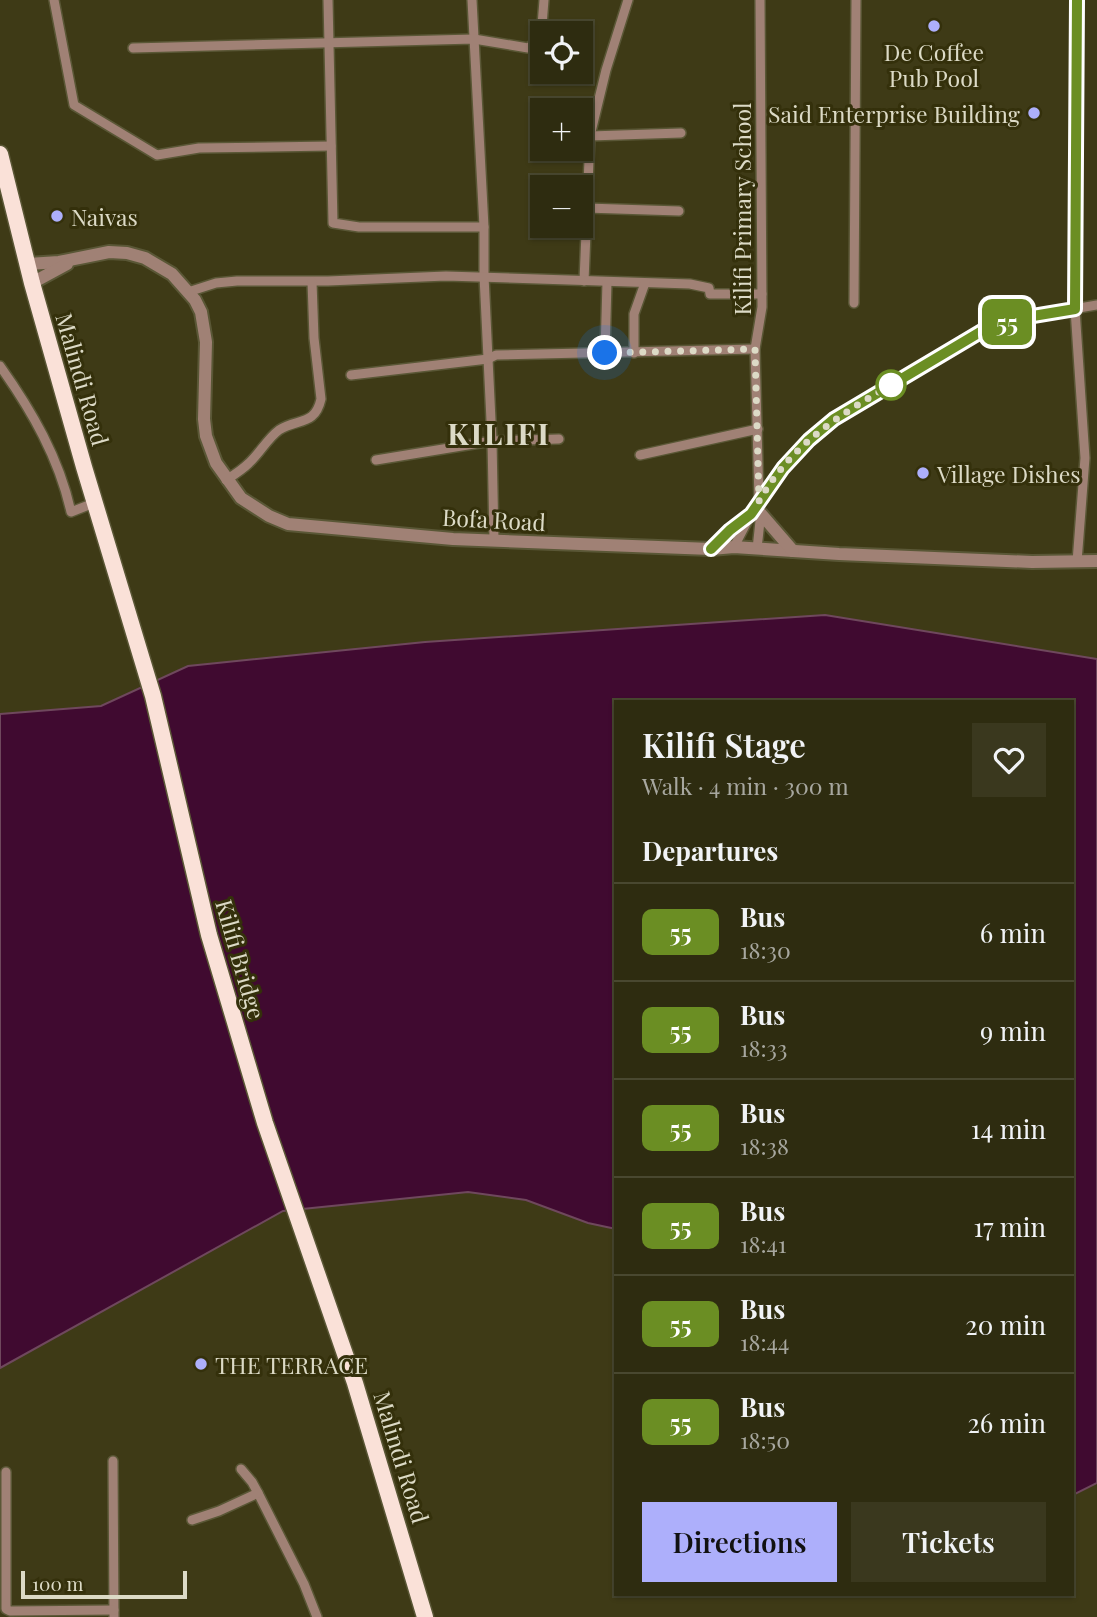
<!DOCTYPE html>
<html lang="en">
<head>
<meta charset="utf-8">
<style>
	body { margin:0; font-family:"Playfair Display",serif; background:#3a381e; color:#f1f3f6; height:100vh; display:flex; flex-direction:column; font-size:26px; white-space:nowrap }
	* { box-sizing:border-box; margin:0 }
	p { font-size:23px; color:#a7a79f }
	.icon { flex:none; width:38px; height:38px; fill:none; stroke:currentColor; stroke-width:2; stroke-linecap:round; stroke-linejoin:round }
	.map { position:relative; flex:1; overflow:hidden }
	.side { position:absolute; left:614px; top:700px; width:460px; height:896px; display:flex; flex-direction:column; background:#2e2c10; border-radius:0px; box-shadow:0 2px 5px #0004,0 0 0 2px #494830 }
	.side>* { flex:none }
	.badge { padding:0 14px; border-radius:10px; font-size:24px; line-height:46px }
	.tools { position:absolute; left:530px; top:21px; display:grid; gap:14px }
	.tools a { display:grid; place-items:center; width:63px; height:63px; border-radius:0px; background:#2e2c10; box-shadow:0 2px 5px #0004,0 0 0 2px #494830; font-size:35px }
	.scale { position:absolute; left:21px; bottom:18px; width:166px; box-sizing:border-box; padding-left:7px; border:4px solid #dcdac6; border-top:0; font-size:19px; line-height:24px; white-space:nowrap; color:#dcdac6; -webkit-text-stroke:5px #34300b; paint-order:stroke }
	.you { position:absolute; width:35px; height:35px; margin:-18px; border:5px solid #fff; border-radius:50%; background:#1a73e8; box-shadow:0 0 0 10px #1a73e833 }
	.map>.badge { position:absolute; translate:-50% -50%; box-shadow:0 0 0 4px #fff }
	h2 { padding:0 28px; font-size:26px; line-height:63px }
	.round { display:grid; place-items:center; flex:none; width:74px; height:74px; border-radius:0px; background:#3a381e }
	.headline { display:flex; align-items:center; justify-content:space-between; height:119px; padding:0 28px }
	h1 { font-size:33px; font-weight:600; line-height:52px }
	.primary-button { display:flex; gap:14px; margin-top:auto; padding:14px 28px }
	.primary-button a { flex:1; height:80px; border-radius:0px; background:#adaffb; color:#111; font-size:28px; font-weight:600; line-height:80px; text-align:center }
	.primary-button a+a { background:#3a381e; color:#f1f3f6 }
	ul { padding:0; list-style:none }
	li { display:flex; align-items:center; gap:21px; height:98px; padding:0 28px; border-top:2px solid #494830 }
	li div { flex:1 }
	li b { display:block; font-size:26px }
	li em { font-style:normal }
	li .badge { min-width:77px; font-weight:700; text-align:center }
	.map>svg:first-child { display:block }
</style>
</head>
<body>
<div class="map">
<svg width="1097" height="1617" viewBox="0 0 1097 1617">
	<rect width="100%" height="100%" fill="#3e3a16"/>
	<!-- water -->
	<polygon fill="#400a30" stroke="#6f485d" stroke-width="2" points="825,615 1097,659 1097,1483 1073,1495 1073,702 616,702 616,1229 588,1223 526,1200 468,1192 283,1211 0,1368 0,714 101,706 188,666 425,642"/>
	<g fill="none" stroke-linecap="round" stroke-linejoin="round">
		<!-- minor casing -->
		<g stroke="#5a5736" stroke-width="12">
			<g id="minor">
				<polyline points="54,0 74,105 157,155 199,148 331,146"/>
				<polyline points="328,0 333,223 359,227 484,227"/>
				<polyline points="472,0 484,227 484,276 492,441 494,540"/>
				<polyline points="133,48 474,39 528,48 541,38 544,0"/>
				<polyline points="561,105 561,110"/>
				<polyline points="590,136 681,133"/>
				<polyline points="586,208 679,211"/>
				<polyline points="584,281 590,136 606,70 628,0"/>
				<polyline points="188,292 216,283 237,281 328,281 446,276 690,284 709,288 710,294 762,294"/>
				<polyline points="854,303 856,0"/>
				<polyline points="605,353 607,282"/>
				<polyline points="634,353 634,314 645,283"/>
				<path d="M 0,366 C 32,411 59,458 71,512 L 94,503"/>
				<polyline points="351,375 488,359 496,355 755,349"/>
				<polyline points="640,455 758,429"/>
				<polyline points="376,460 492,441 559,439"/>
				<path d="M 226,480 C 234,475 242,470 249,463 C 260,453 267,439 279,430 C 298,418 315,426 321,399 L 314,338 L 312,282"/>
				<polyline points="759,501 755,349 762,307 760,0"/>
				<polyline points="734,547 751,514 775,477 809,440 834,419 987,328 1021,318 1097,305"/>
				<polyline points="757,549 761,512"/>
				<polyline points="1077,562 1085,458 1075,309 1077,0"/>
				<polyline points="113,1461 114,1617"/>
				<polyline points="241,1469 252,1482 258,1493 304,1584 317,1617"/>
				<polyline points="6,1472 6,1609 10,1611 114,1610"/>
				<polyline points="192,1520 219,1511 258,1493"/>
			</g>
		</g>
		<!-- tertiary casing -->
		<g stroke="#5a5736" stroke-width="16">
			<g id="tertiary">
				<polyline points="28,264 59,262 109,252 127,253 145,258 172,274 195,300 201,312 206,342 204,419 206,436 216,463 241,498 269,516 288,524 453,539 711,549 734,547 839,554 1032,562 1097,561"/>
				<polyline points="32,283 67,264"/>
				<polyline points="761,514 793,551"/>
				<polyline points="711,549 730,530 751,514"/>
			</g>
		</g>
		<!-- trunk casing -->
		<g stroke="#5a5736" stroke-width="19">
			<polyline id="trunk" points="0,154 32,283 84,467 153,696 209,935 265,1123 355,1383 425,1617"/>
		</g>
		<!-- minor -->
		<use href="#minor" stroke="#a08175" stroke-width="9"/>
		<!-- tertiary -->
		<use href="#tertiary" stroke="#a08175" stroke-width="12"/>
		<!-- trunk -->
		<use href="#trunk" stroke="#fae1d8" stroke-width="16"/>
	</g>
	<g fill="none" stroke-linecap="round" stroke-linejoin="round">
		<!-- line casing -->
		<g stroke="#fff" stroke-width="16">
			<polyline id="line" points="711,549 730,530 751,514 783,468 809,440 834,419 987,328 1021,318 1075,309 1077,0"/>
		</g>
		<!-- line -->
		<use href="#line" stroke="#6b8e23" stroke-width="10"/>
		<!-- walk -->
		<path stroke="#dcdac6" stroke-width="7" stroke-dasharray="0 12.6" d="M 605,353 L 755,349 L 759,501 C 794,440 844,413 902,378 L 891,385"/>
	</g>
	<!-- markers -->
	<g fill="#adaffb" stroke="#34300b" stroke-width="2.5">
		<circle cx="934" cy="26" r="7"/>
		<circle cx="1034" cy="113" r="7"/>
		<circle cx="57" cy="216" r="7"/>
		<circle cx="923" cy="473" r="7"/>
		<circle cx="201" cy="1364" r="7"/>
	</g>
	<circle fill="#fff" stroke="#6b8e23" stroke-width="3.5" cx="891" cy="385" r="14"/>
	<g text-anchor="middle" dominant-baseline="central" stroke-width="6" stroke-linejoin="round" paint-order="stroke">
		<!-- poi labels -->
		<g font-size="23" fill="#dcdac6" stroke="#34300b" text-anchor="start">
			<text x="934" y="51" text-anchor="middle">De Coffee<tspan x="934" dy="26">Pub Pool</tspan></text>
			<text x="1020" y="113" text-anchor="end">Said Enterprise Building</text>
			<text x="71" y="216">Naivas</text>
			<text x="937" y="473">Village Dishes</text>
			<text x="215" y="1364">THE TERRACE</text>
		</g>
		<!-- street labels -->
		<g font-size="23" fill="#dcdac6" stroke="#34300b">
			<text transform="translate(741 209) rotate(-90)">Kilifi Primary School</text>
			<text transform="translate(83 379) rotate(74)">Malindi Road</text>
			<text transform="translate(494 519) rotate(3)">Bofa Road</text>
			<text transform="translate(241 959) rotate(74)">Kilifi Bridge</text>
			<text transform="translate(402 1457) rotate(73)">Malindi Road</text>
		</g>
		<!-- district labels -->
		<g font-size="30" font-weight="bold" letter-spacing="2" fill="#dcdac6" stroke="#34300b">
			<text x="499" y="433">KILIFI</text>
		</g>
	</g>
</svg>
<div class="tools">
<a><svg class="icon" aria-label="locate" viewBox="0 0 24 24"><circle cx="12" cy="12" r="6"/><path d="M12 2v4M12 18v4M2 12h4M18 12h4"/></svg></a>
<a>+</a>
<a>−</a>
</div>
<div class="scale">100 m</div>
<div class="you" style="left:605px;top:353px"></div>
<b class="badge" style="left:1007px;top:322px;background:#6b8e23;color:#fff">55</b>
<section class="side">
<div class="headline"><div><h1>Kilifi Stage</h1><p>Walk · 4 min · 300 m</p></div><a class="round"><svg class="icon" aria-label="heart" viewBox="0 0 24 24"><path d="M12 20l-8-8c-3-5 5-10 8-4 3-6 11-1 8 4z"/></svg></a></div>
<h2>Departures</h2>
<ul>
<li><span class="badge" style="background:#6b8e23;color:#fff">55</span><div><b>Bus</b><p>18:30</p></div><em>6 min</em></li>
<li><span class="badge" style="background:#6b8e23;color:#fff">55</span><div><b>Bus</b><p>18:33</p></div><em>9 min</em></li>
<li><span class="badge" style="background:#6b8e23;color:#fff">55</span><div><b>Bus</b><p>18:38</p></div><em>14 min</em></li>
<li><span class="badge" style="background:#6b8e23;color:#fff">55</span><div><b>Bus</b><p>18:41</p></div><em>17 min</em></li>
<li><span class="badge" style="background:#6b8e23;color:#fff">55</span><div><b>Bus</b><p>18:44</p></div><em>20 min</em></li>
<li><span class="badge" style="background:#6b8e23;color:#fff">55</span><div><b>Bus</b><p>18:50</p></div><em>26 min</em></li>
</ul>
<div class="primary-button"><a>Directions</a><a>Tickets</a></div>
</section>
</div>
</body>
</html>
